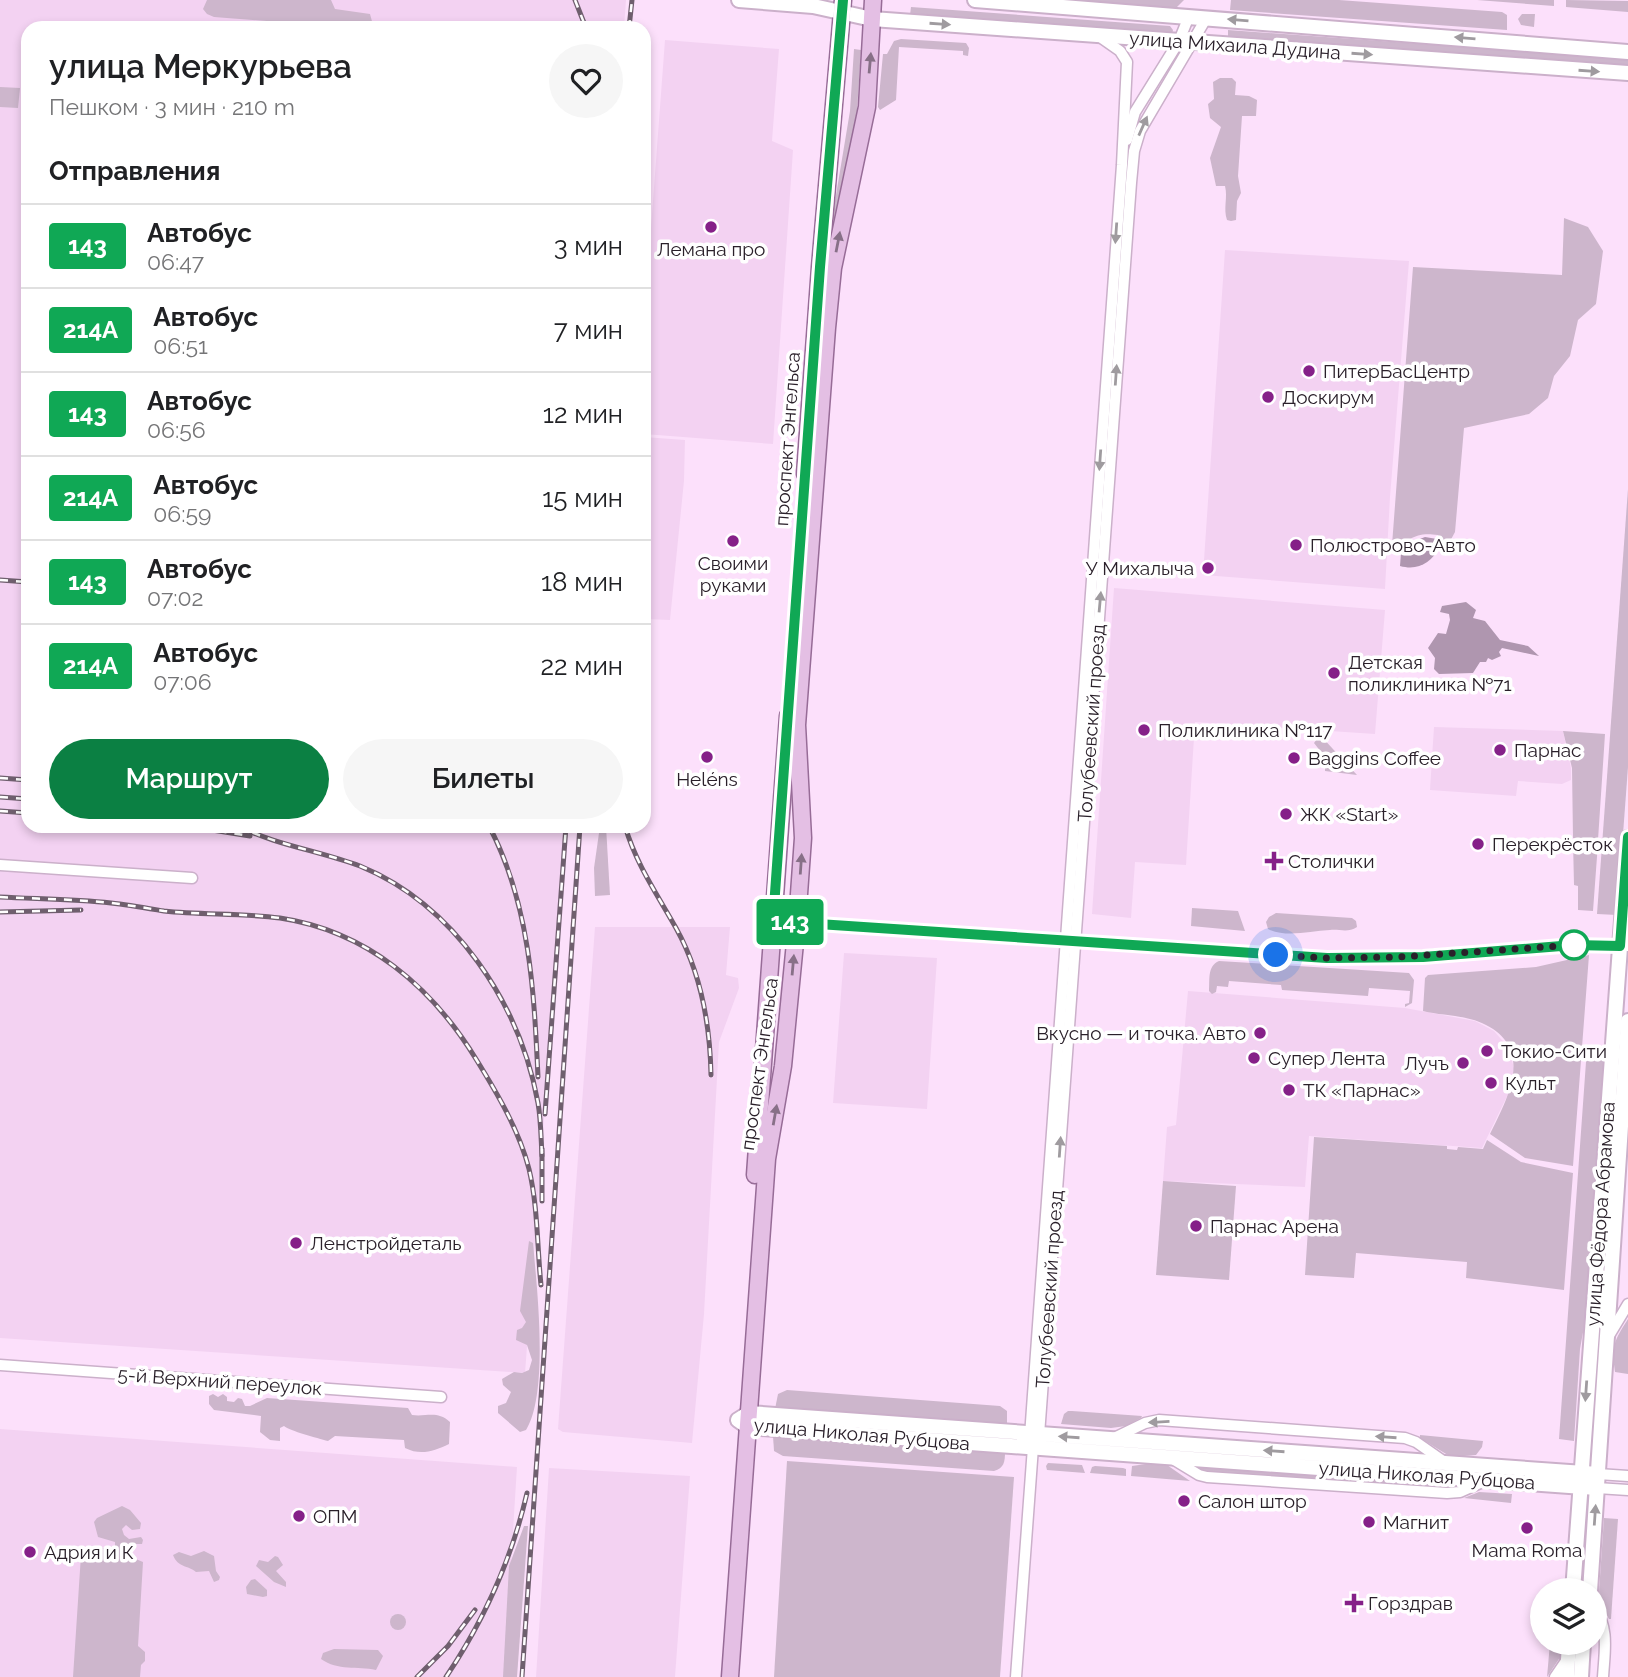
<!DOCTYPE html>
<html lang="ru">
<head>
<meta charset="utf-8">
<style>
	body { margin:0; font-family:Raleway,sans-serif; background:#f6f6f6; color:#202124; height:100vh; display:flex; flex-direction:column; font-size:26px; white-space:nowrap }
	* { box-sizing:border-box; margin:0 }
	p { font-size:23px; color:#757577 }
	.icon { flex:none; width:38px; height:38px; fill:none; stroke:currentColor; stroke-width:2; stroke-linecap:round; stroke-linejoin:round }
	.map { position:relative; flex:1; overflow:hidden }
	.side { position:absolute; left:21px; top:21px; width:630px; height:812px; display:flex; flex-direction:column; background:#fff; border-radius:21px; box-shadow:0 4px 10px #0003 }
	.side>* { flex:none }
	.badge { padding:0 14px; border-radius:5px; font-size:24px; line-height:46px }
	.buttons { position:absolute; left:1530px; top:1578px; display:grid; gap:14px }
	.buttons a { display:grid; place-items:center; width:77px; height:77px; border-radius:50%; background:#fff; box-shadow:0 4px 10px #0003; font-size:35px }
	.you { position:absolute; width:35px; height:35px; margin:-18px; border:5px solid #fff; border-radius:50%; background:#1a73e8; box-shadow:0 0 0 10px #1a73e833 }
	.map>.badge { position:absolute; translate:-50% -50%; box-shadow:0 0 0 4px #fff }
	h2 { padding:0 28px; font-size:26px; line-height:63px }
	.round { display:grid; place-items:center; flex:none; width:74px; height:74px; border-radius:37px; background:#f6f6f6 }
	.head { display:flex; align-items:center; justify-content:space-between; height:119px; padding:0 28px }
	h1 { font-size:33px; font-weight:600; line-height:52px }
	.cta { display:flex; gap:14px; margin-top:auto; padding:14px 28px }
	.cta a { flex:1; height:80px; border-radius:42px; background:#0b8043; color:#fff; font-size:28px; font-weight:600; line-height:80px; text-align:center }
	.cta a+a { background:#f6f6f6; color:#202124 }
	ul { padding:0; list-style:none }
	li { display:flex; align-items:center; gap:21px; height:84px; padding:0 28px; border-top:2px solid #e0e0e0 }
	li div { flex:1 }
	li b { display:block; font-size:26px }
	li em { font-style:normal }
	li .badge { min-width:77px; font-weight:700; text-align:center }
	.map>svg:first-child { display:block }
</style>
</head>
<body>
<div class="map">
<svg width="1628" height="1677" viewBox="0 0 1628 1677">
	<rect width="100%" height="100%" fill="#fce0fb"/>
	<!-- built -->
	<g fill="#f3d2f2">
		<polygon points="0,0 626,0 624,28 28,28 28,826 566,826 525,1373 0,1338"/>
		<polygon points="665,40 779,49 772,141 793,150 773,444 644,434 644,322"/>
		<polygon points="1225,250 1409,261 1390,497 1385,589 1203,575"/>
		<polygon points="644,437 685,440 684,481 670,620 644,619"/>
		<polygon points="1114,588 1385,610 1375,734 1195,722 1186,865 1135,862 1131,918 1092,914"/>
		<polygon points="1434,727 1563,731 1571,768 1571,780 1562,784 1518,781 1516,796 1430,790"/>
		<polygon points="595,927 730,927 726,975 738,978 739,988 719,1042 704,1314 692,1443 563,1432 558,1429"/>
		<polygon points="844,953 937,958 927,1109 833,1103"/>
		<polygon points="1188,991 1405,1008 1475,1021 1494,1031 1508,1047 1514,1068 1511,1088 1482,1148 1309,1136 1305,1187 1163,1181 1167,1127 1176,1125"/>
		<polygon points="0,1429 517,1467 504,1677 0,1677"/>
		<polygon points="549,1468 690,1476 675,1677 536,1677"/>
	</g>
	<!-- green -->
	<g fill="#cdb6cc">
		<polygon points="207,0 331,0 335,9 370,14 373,25 370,28 355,28 214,17 207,14 203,9"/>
		<polygon points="1051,0 1184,0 1177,7 1171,9"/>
		<polygon points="1231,0 1339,0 1502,12 1507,15 1507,30 1230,10"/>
		<polygon points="1477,0 1554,0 1554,6"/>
		<polygon points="1566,0 1628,1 1628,12 1566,7"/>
		<polygon points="911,7 1170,26 1173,30 1172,34 910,15"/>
		<polygon points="1522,14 1535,14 1534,27 1521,25 1518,19"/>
		<polygon points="1228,30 1628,59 1628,66 1228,38"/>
		<polygon points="901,39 966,43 969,48 968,56 963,55 963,51 899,47 896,100 880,110 878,107 883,54 887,54 894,41"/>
		<polygon points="854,49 861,50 857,111 835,220 832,219 850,111"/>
		<path d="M 1220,78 L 1232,78 L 1236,82 L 1235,95 L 1249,96 L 1257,100 L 1256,116 L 1242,116 L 1238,176 L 1241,193 L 1237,201 L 1236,220 L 1231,221 L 1227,220 C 1223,208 1228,198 1225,186 L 1216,186 L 1210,158 L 1221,127 L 1210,118 L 1208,104 L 1214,99 L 1213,82 Z"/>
		<polygon points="0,87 20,88 18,108 0,107"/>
		<path d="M 1564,218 L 1588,227 L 1603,251 L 1596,304 L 1578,320 L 1570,356 L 1554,376 L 1548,398 L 1529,414 L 1464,428 L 1455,532 L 1448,545 L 1442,542 L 1438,535 C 1413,531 1412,542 1392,545 L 1413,267 L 1562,275 Z"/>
		<polygon points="1628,489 1628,767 1617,915 1597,914"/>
		<polygon points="1563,731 1605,734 1598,840 1573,838 1572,768"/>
		<polygon points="1320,735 1357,775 1325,771 1325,757 1314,743"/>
		<polygon points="600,826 606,826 610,895 595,896 594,868"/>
		<polygon points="1573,841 1598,843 1593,911 1578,910 1578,886 1574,885"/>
		<polygon points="1192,908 1238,911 1245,931 1191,926"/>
		<path d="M 1276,913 L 1352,918 L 1356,921 L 1357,927 C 1348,933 1340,929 1330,930 C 1309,931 1287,938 1268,929 L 1266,922 L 1269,917 Z"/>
		<path d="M 1589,955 L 1573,1166 L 1525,1158 L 1490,1134 C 1507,1099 1535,1050 1486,1025 C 1468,1015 1443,1016 1423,1011 L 1425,978 L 1428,975 L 1536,967 Z"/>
		<path d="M 1219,961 L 1409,973 L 1414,980 L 1412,1003 L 1405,1007 L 1405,1004 L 1409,1003 L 1410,991 L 1369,988 L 1368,996 L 1282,990 L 1281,985 L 1229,981 L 1228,987 L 1217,986 L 1216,992 L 1212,994 L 1209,991 C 1210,980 1207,966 1219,961 Z"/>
		<polygon points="1587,1048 1602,1049 1606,1071 1589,1299 1580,1349 1574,1441 1559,1439"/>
		<polygon points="1314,1137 1447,1146 1447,1149 1457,1150 1458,1147 1483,1149 1487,1140 1521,1162 1573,1173 1564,1290 1466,1278 1467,1262 1356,1253 1354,1278 1305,1275"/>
		<polygon points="1163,1181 1236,1186 1229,1280 1156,1275"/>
		<path d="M 529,1241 L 533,1243 C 537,1288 549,1393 526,1430 L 520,1432 L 498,1413 L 498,1406 L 506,1403 L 511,1392 L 503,1385 L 502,1379 L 514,1372 L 522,1373 L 529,1370 L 532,1360 L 527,1345 L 516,1340 L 517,1330 L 522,1328 L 526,1322 L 520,1311 Z"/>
		<path d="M 1628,1319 L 1628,1374 L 1615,1372 C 1611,1346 1614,1341 1628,1319 Z"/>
		<polygon points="787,1390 1000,1406 1007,1411 1007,1425 775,1409 778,1394"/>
		<path d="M 213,1394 L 218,1397 L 223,1394 L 227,1397 L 227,1401 L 234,1402 L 238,1398 L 242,1399 L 245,1406 L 250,1406 L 267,1398 L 408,1408 L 412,1415 C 427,1417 437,1410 450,1422 L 449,1444 C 434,1451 421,1456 405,1448 L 404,1440 L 335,1436 L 328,1441 C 317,1438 290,1431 284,1426 L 280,1428 L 280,1441 L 270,1440 L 260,1432 L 261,1416 L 214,1410 L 209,1404 L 209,1396 Z"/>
		<polygon points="1068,1411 1072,1411 1142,1416 1141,1418 1126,1426 1111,1428 1061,1424 1064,1414"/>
		<polygon points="1420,1435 1483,1441 1482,1447 1476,1455 1451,1457 1420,1438"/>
		<path d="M 773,1436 L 1005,1452 C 1005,1462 1004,1468 994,1471 L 783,1456 L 774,1451 Z"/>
		<polygon points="787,1461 1014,1477 1000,1677 774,1677"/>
		<polygon points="1048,1463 1082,1465 1085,1473 1047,1470 1046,1466"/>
		<polygon points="1153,1463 1167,1465 1190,1481 1131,1476 1132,1466"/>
		<polygon points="1095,1466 1123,1468 1126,1469 1126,1476 1090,1473 1092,1467"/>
		<polygon points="1193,1467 1461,1485 1461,1486 1445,1489 1205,1472"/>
		<polygon points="1479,1492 1512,1494 1511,1503 1464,1498"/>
		<polygon points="122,1506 130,1510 141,1523 140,1529 132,1530 126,1525 122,1529 124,1535 129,1539 141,1537 143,1540 142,1544 131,1544 129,1550 131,1557 143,1562 138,1646 145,1652 145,1661 141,1665 140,1677 73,1677 81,1555 94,1546 104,1548 109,1556 115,1554 115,1542 98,1537 94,1522 97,1518"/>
		<polygon points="1604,1518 1618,1519 1611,1619 1609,1619 1601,1604 1599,1592"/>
		<polygon points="524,1526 528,1526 517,1677 503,1677 509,1566"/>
		<path d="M 204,1551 L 214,1556 L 216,1571 L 220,1577 L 219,1580 L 214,1582 L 209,1571 L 196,1572 C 188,1565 178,1568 173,1555 L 179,1552 L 191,1556 Z"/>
		<polygon points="275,1556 278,1557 283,1565 276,1571 286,1582 286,1587 274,1582 256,1566 259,1560 268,1562"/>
		<polygon points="255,1579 267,1590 267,1596 263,1597 247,1594 246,1587 251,1580"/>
		<circle cx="398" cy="1622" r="8"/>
		<polygon points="1550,1643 1563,1643 1561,1656 1547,1677"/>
		<path d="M 334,1649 L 378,1650 L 383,1656 L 376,1670 C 357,1666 338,1671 321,1659 L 323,1653 Z"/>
	</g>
	<!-- water -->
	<g fill="#af96af">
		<path d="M 1425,537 L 1437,539 L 1440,547 C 1431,563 1418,571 1400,566 L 1401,553 L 1412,542 Z"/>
		<polygon points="1466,602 1476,610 1473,618 1485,621 1500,640 1528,646 1539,656 1502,648 1499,652 1501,656 1492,660 1488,658 1486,662 1480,662 1473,673 1439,674 1434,669 1435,658 1428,648 1438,633 1446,634 1450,620 1449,614 1440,612 1442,606"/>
	</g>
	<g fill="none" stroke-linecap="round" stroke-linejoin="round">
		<!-- street casing -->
		<g stroke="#cbb0ca" stroke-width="13">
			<g id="street">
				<polyline points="1127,140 1135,112 1179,41 1189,16"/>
				<polyline points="0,865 192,878"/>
				<polyline points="773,921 1327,958 1423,956 1574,945 1628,946"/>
				<polyline points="1607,1339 1628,1304"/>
				<polyline points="0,1365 441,1397"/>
				<polyline points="1030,1436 1122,165 1127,62 1120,51 1100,37"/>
				<polyline points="1112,1439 1145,1423 1159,1420 1405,1438 1416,1442 1446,1463"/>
				<polyline points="1171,1458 1199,1475 1207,1477 1447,1493 1460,1492 1487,1480"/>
				<polyline points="1598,1474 1628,1476"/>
				<polyline points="1597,1488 1628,1490"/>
				<path d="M 1594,1603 C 1609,1632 1605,1646 1603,1677"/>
				<polyline points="1016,1677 1033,1447 1039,1435 1131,183 1134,151 1140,131 1207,17"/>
				<polyline points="1555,1677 1568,1658"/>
			</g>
		</g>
		<!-- secondary casing -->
		<g stroke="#cbb0ca" stroke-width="18">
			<g id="secondary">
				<polyline points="739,0 813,6 872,19 1628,73"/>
				<polyline points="975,0 1628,52"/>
				<polyline points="1597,1488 748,1427 738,1420 749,1413 1598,1474"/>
				<polyline points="1573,1591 1628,838"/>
				<polyline points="1590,1591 1628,1021"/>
				<polyline points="1567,1677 1569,1643"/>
				<polyline points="1581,1677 1583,1643"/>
			</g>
		</g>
		<!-- primary casing -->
		<g stroke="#976c97" stroke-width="19">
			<g id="primary">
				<polyline points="805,474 820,267 843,0"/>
				<polyline points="755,1175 788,716"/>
				<polyline points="730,1677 767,1159 783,1066 797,922 803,838 797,725 827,328 833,268 867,107 873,0"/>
			</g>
		</g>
		<!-- street -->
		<use href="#street" stroke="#fff" stroke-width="10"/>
		<!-- secondary -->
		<use href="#secondary" stroke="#fff" stroke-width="14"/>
		<!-- primary -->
		<use href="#primary" stroke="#e4bfe4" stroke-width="16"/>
		<!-- rail casing -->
		<g stroke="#6f5f6e" stroke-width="5">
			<g id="rail">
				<polyline points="575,0 586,28"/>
				<polyline points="629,28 632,0"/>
				<polyline points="0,580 28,582"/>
				<polyline points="0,778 28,780"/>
				<polyline points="0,797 28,799"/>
				<polyline points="0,811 28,813"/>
				<polyline points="187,826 250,836"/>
				<path d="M 238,826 C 276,845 320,851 360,866 C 455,905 520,1004 538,1103 C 541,1120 541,1139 542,1156"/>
				<path d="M 489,826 C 530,904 534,991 538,1077"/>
				<path d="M 625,826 C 636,864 657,894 676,928 C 701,973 710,1023 711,1075"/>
				<path d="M 0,897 C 37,899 74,899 111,903 C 129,905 146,908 164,911 C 202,915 242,913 280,918 C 367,931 432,987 476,1059 C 497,1093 519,1130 529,1169 C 538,1207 537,1246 541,1285"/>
				<polyline points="0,912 81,910"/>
				<polyline points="545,1114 566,826"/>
				<polyline points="542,1201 542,1149"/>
				<polyline points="417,1677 448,1646 475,1610"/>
				<path d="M 446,1677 C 483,1622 512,1558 527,1493"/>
				<polyline points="522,1677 580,826"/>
			</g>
		</g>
		<!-- rail -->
		<use href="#rail" stroke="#fff" stroke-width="2.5" stroke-dasharray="8" stroke-linecap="butt"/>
	</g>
	<!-- one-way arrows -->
	<defs><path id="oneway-solid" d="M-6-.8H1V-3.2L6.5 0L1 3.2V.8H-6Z" transform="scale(1.75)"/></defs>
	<g fill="#9f9b9f">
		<use href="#oneway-solid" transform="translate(1238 20) rotate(-175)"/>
		<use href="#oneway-solid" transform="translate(940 24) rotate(4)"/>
		<use href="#oneway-solid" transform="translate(1465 38) rotate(-175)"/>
		<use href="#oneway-solid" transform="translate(1362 54) rotate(4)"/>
		<use href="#oneway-solid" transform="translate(1589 71) rotate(4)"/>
		<use href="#oneway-solid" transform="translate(1143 126) rotate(-66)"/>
		<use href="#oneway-solid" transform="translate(1116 233) rotate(94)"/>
		<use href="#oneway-solid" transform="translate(1116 375) rotate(-86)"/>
		<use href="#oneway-solid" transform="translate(1100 460) rotate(94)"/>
		<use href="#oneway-solid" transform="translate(1100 602) rotate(-85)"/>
		<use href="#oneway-solid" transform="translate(1060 1147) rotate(-86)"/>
		<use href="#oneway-solid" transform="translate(1586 1391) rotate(94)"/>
		<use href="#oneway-solid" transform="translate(1159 1422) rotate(177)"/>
		<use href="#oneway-solid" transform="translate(1069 1437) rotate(-176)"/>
		<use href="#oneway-solid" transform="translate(1386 1437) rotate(-176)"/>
		<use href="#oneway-solid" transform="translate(1274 1451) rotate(-176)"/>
		<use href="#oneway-solid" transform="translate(1595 1515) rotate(-86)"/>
	</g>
	<g fill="#877087">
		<use href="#oneway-solid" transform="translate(870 63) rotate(-85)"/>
		<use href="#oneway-solid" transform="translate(838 242) rotate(-79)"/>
		<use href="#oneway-solid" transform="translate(801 864) rotate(-86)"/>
		<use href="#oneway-solid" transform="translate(793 965) rotate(-85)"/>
		<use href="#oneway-solid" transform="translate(775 1115) rotate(-80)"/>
	</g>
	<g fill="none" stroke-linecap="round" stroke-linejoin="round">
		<!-- line casing -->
		<g stroke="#fff" stroke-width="16">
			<polyline id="line" points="843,0 820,267 773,921 1327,958 1423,957 1574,945 1620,946 1628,837"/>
		</g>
		<!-- line -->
		<use href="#line" stroke="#10a855" stroke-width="10"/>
		<!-- walk -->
		<polyline stroke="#2a202a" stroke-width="7" stroke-dasharray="0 12.6" points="1276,955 1327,958 1399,957 1574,945"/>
	</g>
	<!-- markers -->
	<g fill="#852088" stroke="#fff" stroke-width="2.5">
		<circle cx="711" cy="227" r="7"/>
		<circle cx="1309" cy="371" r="7"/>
		<circle cx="1268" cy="397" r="7"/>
		<circle cx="733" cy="541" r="7"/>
		<circle cx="1296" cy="545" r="7"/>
		<circle cx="1208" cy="568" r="7"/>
		<circle cx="1334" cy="673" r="7"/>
		<circle cx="1144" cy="730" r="7"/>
		<circle cx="1500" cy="750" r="7"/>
		<circle cx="707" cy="757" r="7"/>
		<circle cx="1294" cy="758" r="7"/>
		<circle cx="1286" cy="814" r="7"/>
		<circle cx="1478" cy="844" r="7"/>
		<path d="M1270.5 850.5h7v7h7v7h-7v7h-7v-7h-7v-7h7z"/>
		<circle cx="1260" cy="1033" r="7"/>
		<circle cx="1487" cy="1051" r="7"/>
		<circle cx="1254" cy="1058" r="7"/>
		<circle cx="1463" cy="1063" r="7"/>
		<circle cx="1491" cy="1083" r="7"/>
		<circle cx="1289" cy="1090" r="7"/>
		<circle cx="1196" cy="1226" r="7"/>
		<circle cx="296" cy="1243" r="7"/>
		<circle cx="1184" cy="1501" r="7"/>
		<circle cx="299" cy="1516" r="7"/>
		<circle cx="1369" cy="1522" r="7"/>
		<circle cx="1527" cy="1528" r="7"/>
		<circle cx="30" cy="1552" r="7"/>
		<path d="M1350.5 1592.5h7v7h7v7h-7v7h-7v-7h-7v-7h7z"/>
	</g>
	<circle fill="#fff" stroke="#10a855" stroke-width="3.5" cx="1574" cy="945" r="14"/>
	<g text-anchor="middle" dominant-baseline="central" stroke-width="7" stroke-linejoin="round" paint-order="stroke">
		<!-- street labels -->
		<g font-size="19" fill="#2a202a" stroke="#fff">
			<text transform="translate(1235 45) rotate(4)">улица Михаила Дудина</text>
			<text transform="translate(787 439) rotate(-86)">проспект Энгельса</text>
			<text transform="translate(1091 723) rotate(-86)">Толубеевский проезд</text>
			<text transform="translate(759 1064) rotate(-82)">проспект Энгельса</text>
			<text transform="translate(1600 1214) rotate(-86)">улица Фёдора Абрамова</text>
			<text transform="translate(1049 1289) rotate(-86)">Толубеевский проезд</text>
			<text transform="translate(220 1381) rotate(4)">5-й Верхний переулок</text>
			<text transform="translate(862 1434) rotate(5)">улица Николая Рубцова</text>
			<text transform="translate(1427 1475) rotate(4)">улица Николая Рубцова</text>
		</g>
		<!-- poi labels -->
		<g font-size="19" fill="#2a202a" stroke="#fff" text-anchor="start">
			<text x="711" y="249" text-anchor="middle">Лемана про</text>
			<text x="1323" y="371">ПитерБасЦентр</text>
			<text x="1282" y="397">Доскирум</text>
			<text x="1310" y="545">Полюстрово-Авто</text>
			<text x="733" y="563" text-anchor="middle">Своими<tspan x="733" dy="22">руками</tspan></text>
			<text x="1194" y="568" text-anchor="end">У Михалыча</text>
			<text x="1348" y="662">Детская<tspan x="1348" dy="22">поликлиника №71</tspan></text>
			<text x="1158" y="730">Поликлиника №117</text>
			<text x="1514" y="750">Парнас</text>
			<text x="1308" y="758">Baggins Coffee</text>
			<text x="707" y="779" text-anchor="middle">Heléns</text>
			<text x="1300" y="814">ЖК «Start»</text>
			<text x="1492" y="844">Перекрёсток</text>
			<text x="1288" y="861">Столички</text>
			<text x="1246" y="1033" text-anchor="end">Вкусно — и точка. Авто</text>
			<text x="1501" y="1051">Токио-Сити</text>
			<text x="1268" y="1058">Супер Лента</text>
			<text x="1449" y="1063" text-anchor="end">Лучъ</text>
			<text x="1505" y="1083">Культ</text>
			<text x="1303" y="1090">ТК «Парнас»</text>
			<text x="1210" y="1226">Парнас Арена</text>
			<text x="310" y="1243">Ленстройдеталь</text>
			<text x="1198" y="1501">Салон штор</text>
			<text x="313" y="1516">ОПМ</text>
			<text x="1383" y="1522">Магнит</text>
			<text x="1527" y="1550" text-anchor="middle">Mama Roma</text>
			<text x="44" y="1552">Адрия и К</text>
			<text x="1368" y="1603">Горздрав</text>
		</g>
	</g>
</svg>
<div class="buttons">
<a><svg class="icon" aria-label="layers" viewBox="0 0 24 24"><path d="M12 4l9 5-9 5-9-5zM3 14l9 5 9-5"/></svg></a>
</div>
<div class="you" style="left:1276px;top:955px"></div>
<b class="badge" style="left:790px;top:922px;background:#10a855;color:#fff">143</b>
<section class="side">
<div class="head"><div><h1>улица Меркурьева</h1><p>Пешком · 3 мин · 210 m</p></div><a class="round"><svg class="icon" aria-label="heart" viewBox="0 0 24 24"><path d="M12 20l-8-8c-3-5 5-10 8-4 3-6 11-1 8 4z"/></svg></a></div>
<h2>Отправления</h2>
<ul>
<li><span class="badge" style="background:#10a855;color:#fff">143</span><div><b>Автобус</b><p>06:47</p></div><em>3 мин</em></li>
<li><span class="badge" style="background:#10a855;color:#fff">214А</span><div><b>Автобус</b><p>06:51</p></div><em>7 мин</em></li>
<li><span class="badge" style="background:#10a855;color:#fff">143</span><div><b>Автобус</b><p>06:56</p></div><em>12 мин</em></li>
<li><span class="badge" style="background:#10a855;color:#fff">214А</span><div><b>Автобус</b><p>06:59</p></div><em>15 мин</em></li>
<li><span class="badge" style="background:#10a855;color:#fff">143</span><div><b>Автобус</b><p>07:02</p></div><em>18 мин</em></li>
<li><span class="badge" style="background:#10a855;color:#fff">214А</span><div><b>Автобус</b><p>07:06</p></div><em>22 мин</em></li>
</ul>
<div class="cta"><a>Маршрут</a><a>Билеты</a></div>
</section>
</div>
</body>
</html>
